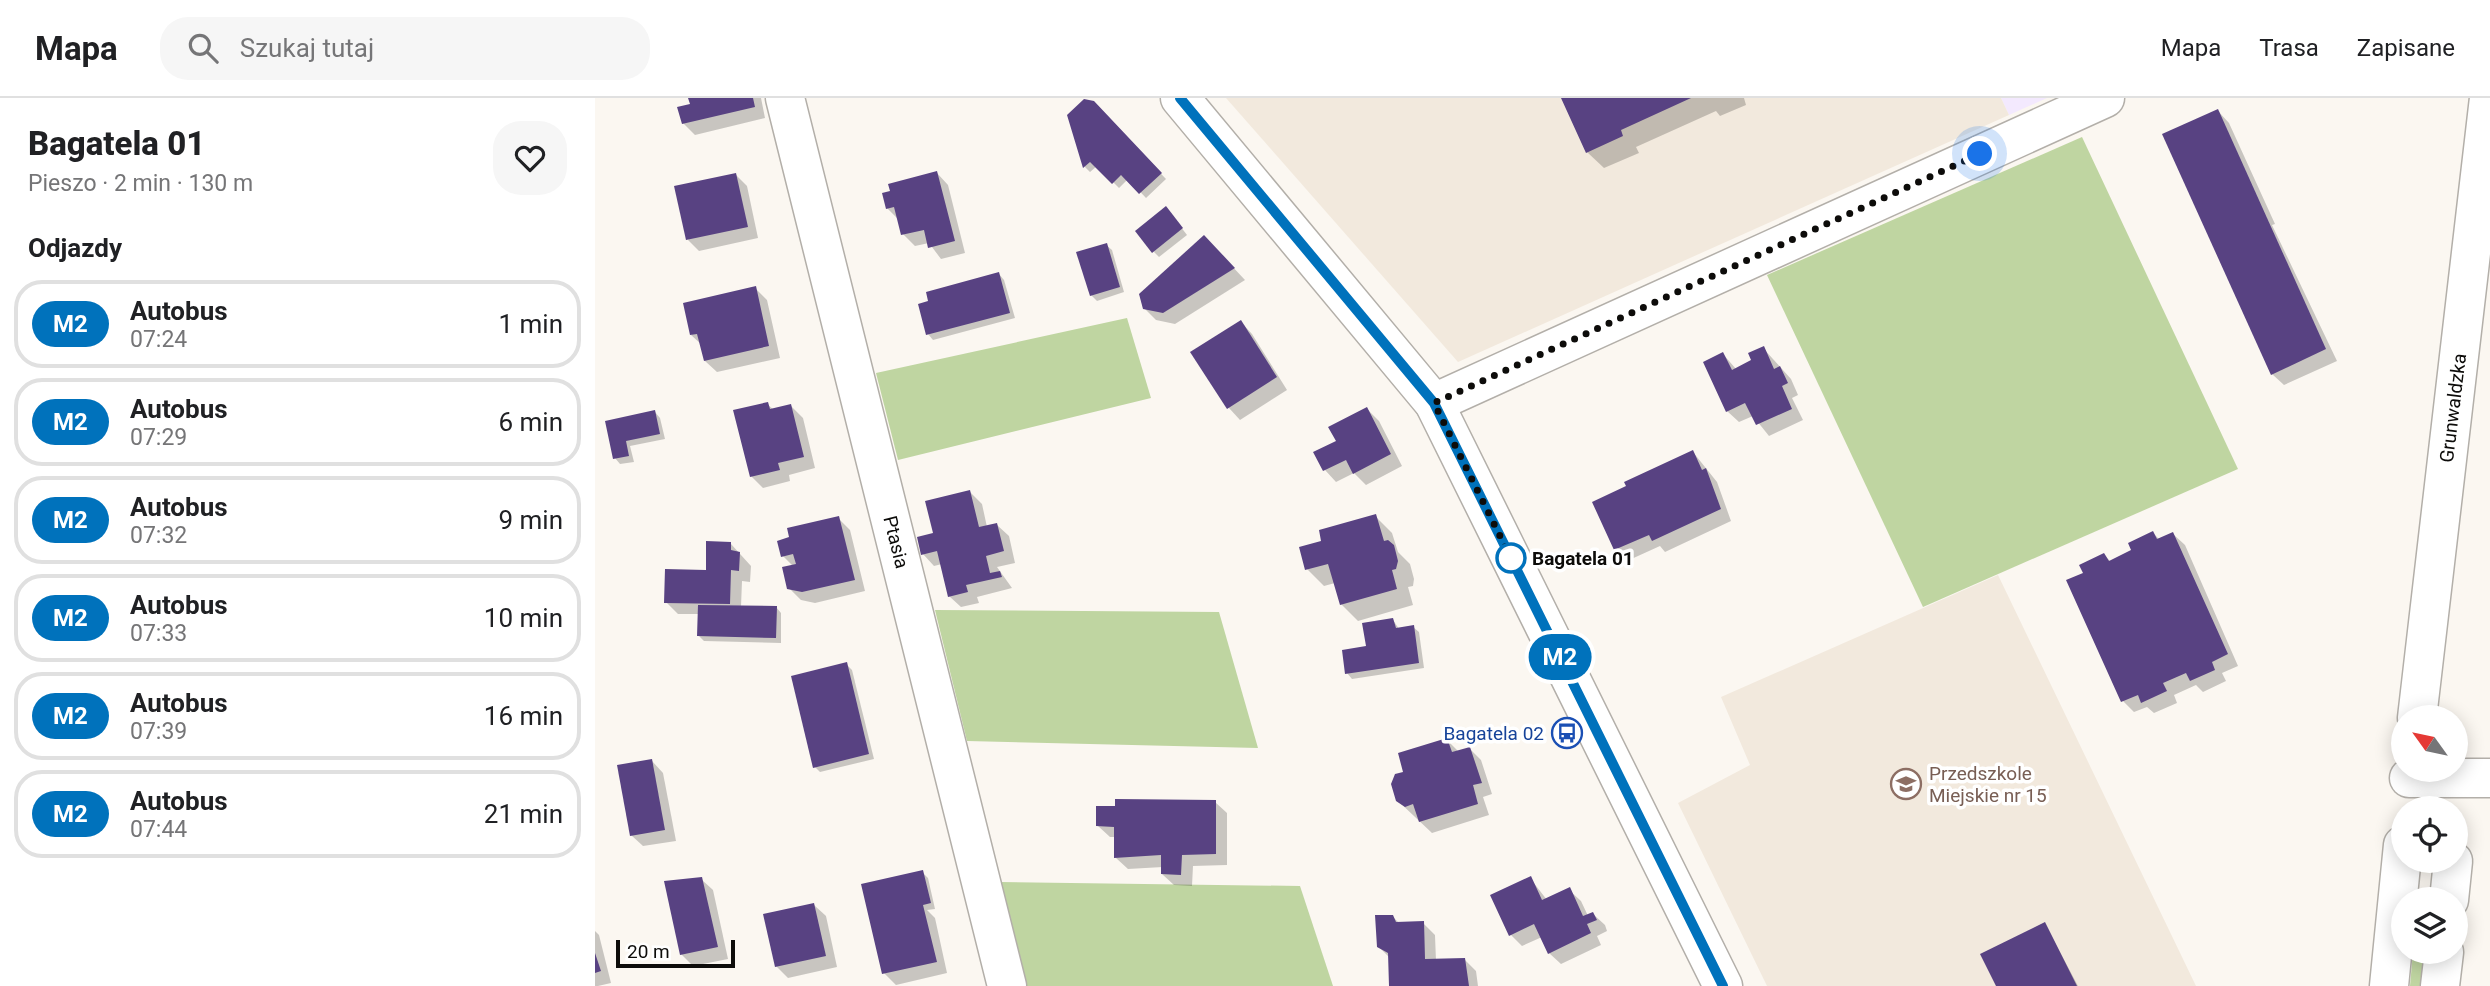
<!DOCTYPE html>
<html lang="pl">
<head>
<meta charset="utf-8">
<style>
	body { margin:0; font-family:Roboto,sans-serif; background:#f6f6f6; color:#202124; height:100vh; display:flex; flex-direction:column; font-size:26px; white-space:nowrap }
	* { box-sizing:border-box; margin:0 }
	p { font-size:23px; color:#757577 }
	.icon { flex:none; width:38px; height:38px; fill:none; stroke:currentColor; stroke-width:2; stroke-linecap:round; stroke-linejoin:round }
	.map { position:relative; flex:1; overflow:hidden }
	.details { display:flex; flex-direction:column; background:#fff; width:595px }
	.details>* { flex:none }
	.badge { padding:0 14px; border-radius:23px; font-size:24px; line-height:46px }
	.needle { width:46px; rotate:303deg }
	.buttons { position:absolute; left:1796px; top:607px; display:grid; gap:14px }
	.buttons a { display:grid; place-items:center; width:77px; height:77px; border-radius:50%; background:#fff; box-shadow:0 4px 18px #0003; font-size:35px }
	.scale { position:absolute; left:21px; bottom:18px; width:119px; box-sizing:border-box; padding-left:7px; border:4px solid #0d0c0a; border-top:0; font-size:19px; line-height:24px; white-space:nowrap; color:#0d0c0a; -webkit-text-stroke:5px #fff; paint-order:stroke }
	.you { position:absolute; width:35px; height:35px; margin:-18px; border:5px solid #fff; border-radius:50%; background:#1a73e8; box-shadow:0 0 0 10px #1a73e833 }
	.map>.badge { position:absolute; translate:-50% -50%; box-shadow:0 0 0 4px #fff }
	h2 { padding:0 28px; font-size:26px; line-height:63px }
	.round { display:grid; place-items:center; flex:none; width:74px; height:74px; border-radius:28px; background:#f6f6f6 }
	.overview { display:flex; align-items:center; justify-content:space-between; height:119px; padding:0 28px }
	h1 { font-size:33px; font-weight:800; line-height:52px }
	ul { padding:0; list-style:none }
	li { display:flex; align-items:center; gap:21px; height:88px; margin:0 14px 10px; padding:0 14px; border:4px solid #e0e0e0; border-radius:28px }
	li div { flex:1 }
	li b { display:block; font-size:26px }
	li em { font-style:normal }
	li .badge { min-width:77px; font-weight:700; text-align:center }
	header { display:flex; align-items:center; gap:42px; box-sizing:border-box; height:98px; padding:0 35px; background:#fff; border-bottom:2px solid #e0e0e0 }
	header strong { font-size:33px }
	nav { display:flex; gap:38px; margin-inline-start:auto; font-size:24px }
	.search { width:490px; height:63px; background:#f6f6f6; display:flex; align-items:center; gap:18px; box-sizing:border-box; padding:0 24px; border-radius:28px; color:#757577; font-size:26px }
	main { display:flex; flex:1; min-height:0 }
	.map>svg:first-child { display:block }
</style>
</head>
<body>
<header>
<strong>Mapa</strong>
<div class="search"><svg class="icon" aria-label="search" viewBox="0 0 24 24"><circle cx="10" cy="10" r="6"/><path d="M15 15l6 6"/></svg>Szukaj tutaj</div>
<nav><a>Mapa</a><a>Trasa</a><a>Zapisane</a></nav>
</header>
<main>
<section class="details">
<div class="overview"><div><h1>Bagatela 01</h1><p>Pieszo · 2 min · 130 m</p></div><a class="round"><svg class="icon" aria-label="heart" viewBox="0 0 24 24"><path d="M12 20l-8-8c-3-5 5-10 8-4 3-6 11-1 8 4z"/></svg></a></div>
<h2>Odjazdy</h2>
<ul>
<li><span class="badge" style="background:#0072bc;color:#fff">M2</span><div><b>Autobus</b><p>07:24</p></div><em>1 min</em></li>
<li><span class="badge" style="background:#0072bc;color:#fff">M2</span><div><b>Autobus</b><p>07:29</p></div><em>6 min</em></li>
<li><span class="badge" style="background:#0072bc;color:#fff">M2</span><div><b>Autobus</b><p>07:32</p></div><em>9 min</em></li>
<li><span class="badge" style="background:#0072bc;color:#fff">M2</span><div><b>Autobus</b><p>07:33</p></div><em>10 min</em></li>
<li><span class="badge" style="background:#0072bc;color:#fff">M2</span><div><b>Autobus</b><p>07:39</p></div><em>16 min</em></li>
<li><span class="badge" style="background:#0072bc;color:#fff">M2</span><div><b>Autobus</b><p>07:44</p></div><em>21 min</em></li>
</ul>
</section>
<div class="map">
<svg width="1895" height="888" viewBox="0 0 1895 888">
	<rect width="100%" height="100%" fill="#fbf7f1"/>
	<!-- commercial -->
	<polygon fill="#f3e9fe" points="1406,0 1452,0 1414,17"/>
	<!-- built -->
	<g fill="#f2e9dd">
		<polygon points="631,0 1406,0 1414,17 863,264"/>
		<polygon points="1403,477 1601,888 1172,888 1083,705 1155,667 1126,599"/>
	</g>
	<!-- green -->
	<g fill="#bfd5a1">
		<polygon points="1487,39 1643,371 1328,509 1172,177"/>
		<polygon points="532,220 556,300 303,362 281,275"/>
		<polygon points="340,512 624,514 663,650 372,643"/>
		<polygon points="405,784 705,788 738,888 432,888"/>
		<polygon points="1818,854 1829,854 1825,888 1815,888"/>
	</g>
	<!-- shadow -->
	<g fill="#0003">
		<polygon points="95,0 166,0 170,20 100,37 88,25 97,7"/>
		<polygon points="968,0 1149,0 1151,7 1125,18 1121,13 1041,49 1044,55 1009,70 992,54"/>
		<polygon points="498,5 571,81 551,100 533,81 524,90 502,68 495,74 490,69 474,18"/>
		<polygon points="1623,13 1634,25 1680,126 1677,127 1742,263 1689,287 1677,276"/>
		<polygon points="342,75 353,87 370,155 346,161 334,145 320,148 308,136 304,122 292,110"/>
		<polygon points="141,77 152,88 163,140 104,153 93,142"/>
		<polygon points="576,116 592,137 564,159 559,154"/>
		<polygon points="511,147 517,152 529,194 502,203 496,197"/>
		<polygon points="621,151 650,182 580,226 561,222 549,210"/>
		<polygon points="404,176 409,182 420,220 338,242 333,236"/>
		<polygon points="160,190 172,202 185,260 122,274 110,263 107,247 96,237"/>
		<polygon points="646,224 657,236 692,292 645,322 634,310"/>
		<polygon points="1168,250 1196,281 1203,297 1197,300 1208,322 1174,338 1158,318 1144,324 1132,313 1128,256 1141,271 1158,263"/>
		<polygon points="172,306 179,312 196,308 208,320 220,370 194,377 195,383 168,390 156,378"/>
		<polygon points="772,311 784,323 807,368 771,387 759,375 741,384 730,372 743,344"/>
		<polygon points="60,314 65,320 70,341 35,348 39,364 25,366 20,360 13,325"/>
		<polygon points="1098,354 1122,384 1136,423 1070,454 1065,448 1032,463 1021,451 1000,405"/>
		<polygon points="375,394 387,406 392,429 402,427 414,438 420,465 402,469 417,490 382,499 384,505 366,509 354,498 347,466 339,468 328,456 340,436"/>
		<polygon points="780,418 797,435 803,454 815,466 819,481 818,488 813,489 818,507 763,523 746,506 740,485 729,488 712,471 729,444"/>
		<polygon points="243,420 255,432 270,493 220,505 206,502 194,490 198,468 188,458"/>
		<polygon points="1558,435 1565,442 1578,436 1590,447 1643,568 1627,575 1631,583 1608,594 1601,587 1579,597 1582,605 1559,615 1552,609 1539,614 1528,603 1490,475 1509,457 1516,464 1538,453"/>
		<polygon points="136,446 156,468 155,484 147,483 146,509 181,509 186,515 186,545 109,543 104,538 105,516 83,516 71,504 113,473"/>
		<polygon points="798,522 804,531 818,529 824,534 829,570 757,581 752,575"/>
		<polygon points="251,566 257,572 279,661 225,674 220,669"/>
		<polygon points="852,642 864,654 875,651 886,662 897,696 888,699 894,717 837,735 802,702 810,675"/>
		<polygon points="57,663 68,675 81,743 48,748 36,737"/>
		<polygon points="620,704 632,715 632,767 598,768 597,788 579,787 567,776 568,769 533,771 521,760 521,739 515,739 503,728"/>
		<polygon points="327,774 333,780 340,811 332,812 340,820 352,875 301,887 289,875"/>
		<polygon points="935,780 952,802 974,792 986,803 993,818 998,816 1010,827 1012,833 1002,838 1006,847 966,866 954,855 947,839 927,848 916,837"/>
		<polygon points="106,781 118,792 133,861 98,868 86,856"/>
		<polygon points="219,807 231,818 242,869 193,880 181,868"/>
		<polygon points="797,818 805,826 828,825 840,837 841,863 869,861 881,873 883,888 796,888 795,860 783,848"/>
		<polygon points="1450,826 1483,888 1403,888"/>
		<polygon points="0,833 4,837 16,885 3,888 0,888"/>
	</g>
	<!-- building -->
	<g fill="#584282">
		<polygon points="93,0 158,0 160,9 87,26 82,9 95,6"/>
		<polygon points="966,0 1096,0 1026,32 1028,38 991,55"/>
		<polygon points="489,1 499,3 567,75 544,96 526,77 517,86 495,64 488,70 472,17"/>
		<polygon points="1623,11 1731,251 1676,277 1567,36"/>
		<polygon points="342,73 360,143 333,150 329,132 306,137 299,109 291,111 287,95 295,93 293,86"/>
		<polygon points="141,75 153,129 91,142 79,88"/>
		<polygon points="571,108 588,130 557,155 540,133"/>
		<polygon points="609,137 640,170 568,215 548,211 544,196"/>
		<polygon points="512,145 525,189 495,198 481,154"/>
		<polygon points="404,174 415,215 331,237 323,206 333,203 331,194"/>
		<polygon points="161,188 174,248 109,263 102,236 95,237 88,205"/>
		<polygon points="646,222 682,279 632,311 595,254"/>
		<polygon points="1169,248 1179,271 1185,268 1193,285 1187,288 1197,311 1161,327 1150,305 1131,314 1108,264 1128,254 1137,272 1156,262 1153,255"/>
		<polygon points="173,304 175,311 196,306 209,359 183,365 185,372 155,379 138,312"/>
		<polygon points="772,309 796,356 758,376 751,362 728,373 718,354 741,343 733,329"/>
		<polygon points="60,312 65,336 31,343 34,358 18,361 10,323"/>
		<polygon points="1098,352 1107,372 1111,370 1126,411 1057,443 1054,437 1019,452 997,404 1031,388 1029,384"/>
		<polygon points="375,392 384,429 402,425 409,453 391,458 395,475 405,473 407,479 371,487 373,494 353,499 342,453 326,457 322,439 338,435 330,403"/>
		<polygon points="781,416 789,443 793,442 799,447 803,463 801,471 797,472 802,491 745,507 733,466 710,472 704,449 726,443 724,432"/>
		<polygon points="244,418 260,482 207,494 192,491 187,469 201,466 198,456 186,459 182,443 194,439 192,430"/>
		<polygon points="1558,433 1562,441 1578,434 1633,556 1617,564 1620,572 1595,583 1591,575 1568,585 1572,593 1546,605 1543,597 1526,604 1471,482 1488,475 1484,467 1509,455 1514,463 1536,452 1533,445"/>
		<polygon points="111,443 136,444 136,452 145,454 144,473 136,472 135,506 69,505 70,471 111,472"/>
		<polygon points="103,507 182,508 181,540 102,538"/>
		<polygon points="798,520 801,530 819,527 824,565 750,576 747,552 771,548 767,525"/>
		<polygon points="252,564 274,656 218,670 196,578"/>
		<polygon points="852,640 857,654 875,649 887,685 878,687 883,706 824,724 818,706 810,709 801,703 796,686 800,676 808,674 803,655"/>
		<polygon points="57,661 70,732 35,738 22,667"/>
		<polygon points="520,701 621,702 621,756 587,757 586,777 566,776 566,757 519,760 519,729 501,728 501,708 520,708"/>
		<polygon points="328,772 336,805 328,807 342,864 287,876 266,786"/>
		<polygon points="936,778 947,802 975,789 988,818 998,814 1002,822 992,826 996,835 953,856 939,826 914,838 895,797"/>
		<polygon points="107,779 123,849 85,857 69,783"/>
		<polygon points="219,805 231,858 180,869 168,816"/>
		<polygon points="780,817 798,817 801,824 829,823 830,861 870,860 874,888 794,888 793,855 782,849"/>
		<polygon points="1450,824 1482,888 1401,888 1385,856"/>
		<polygon points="0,855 6,873 0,875"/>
	</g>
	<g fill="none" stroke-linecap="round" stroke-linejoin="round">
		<!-- minor casing -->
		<g stroke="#b3afa9" stroke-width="41">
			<g id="minor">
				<polyline points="190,0 412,888"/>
				<polyline points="585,0 839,305 1128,888"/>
				<polyline points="839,305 1510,0"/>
				<polyline points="1822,620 1894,0"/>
				<polyline points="1814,680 1895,680"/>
				<polyline points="1854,802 1858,763"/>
				<polyline points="1794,888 1808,747"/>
				<polyline points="1845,888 1849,854"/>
			</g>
		</g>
		<!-- minor -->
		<use href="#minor" stroke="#fff" stroke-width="38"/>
	</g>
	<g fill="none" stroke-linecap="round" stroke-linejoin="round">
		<!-- line casing -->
		<g stroke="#fff" stroke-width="16">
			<polyline id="line" points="585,0 839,305 1128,888"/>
		</g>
		<!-- line -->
		<use href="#line" stroke="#0072bc" stroke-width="10"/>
		<!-- walk -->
		<polyline stroke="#0d0c0a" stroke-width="7" stroke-dasharray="0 12.6" points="916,460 839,305 1385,56"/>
	</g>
	<!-- icons -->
	<defs>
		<g id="bus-ring" transform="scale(1.575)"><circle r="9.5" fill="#fff" stroke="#1a4fb4" stroke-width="1.5"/><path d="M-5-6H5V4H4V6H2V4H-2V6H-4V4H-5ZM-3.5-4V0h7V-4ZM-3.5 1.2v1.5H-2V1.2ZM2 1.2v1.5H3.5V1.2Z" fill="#1a4fb4"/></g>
		<g id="school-ring" transform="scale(1.575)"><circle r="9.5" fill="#fff" stroke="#8d6e63" stroke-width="1.5"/><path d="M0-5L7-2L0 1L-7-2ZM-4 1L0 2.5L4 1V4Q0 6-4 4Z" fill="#8d6e63"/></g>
	</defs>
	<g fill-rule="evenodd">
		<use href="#bus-ring" x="972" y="635"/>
		<use href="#school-ring" x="1311" y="686"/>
	</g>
	<!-- markers -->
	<circle fill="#fff" stroke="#0072bc" stroke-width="3.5" cx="916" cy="460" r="14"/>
	<g text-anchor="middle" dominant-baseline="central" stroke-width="7" stroke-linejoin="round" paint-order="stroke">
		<!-- street labels -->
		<g font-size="19" fill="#0d0c0a" stroke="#fff">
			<text transform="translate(1858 310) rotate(-83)">Grunwaldzka</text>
			<text transform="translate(301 444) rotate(76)">Ptasia</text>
		</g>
		<!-- stop labels -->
		<g font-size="19" font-weight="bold" fill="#0d0c0a" stroke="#fff" text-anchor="start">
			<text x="937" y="460">Bagatela 01</text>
		</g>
		<!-- transit labels -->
		<g font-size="19" fill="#164399" stroke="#fff" text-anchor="end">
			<text x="949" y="635">Bagatela 02</text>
		</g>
		<!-- education labels -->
		<g font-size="19" fill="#785e54" stroke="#fff" text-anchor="start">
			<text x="1334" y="675">Przedszkole<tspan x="1334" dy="22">Miejskie nr 15</tspan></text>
		</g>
	</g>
</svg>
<div class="buttons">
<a><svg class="needle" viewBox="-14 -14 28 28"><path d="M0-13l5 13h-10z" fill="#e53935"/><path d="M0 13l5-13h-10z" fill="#757577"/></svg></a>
<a><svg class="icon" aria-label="locate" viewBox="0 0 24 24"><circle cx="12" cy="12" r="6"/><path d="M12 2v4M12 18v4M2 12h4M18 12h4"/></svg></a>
<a><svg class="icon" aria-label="layers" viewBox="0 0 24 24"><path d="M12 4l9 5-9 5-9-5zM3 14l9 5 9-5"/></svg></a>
</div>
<div class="scale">20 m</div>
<div class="you" style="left:1385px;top:56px"></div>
<b class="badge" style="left:965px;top:559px;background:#0072bc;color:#fff">M2</b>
</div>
</main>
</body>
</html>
